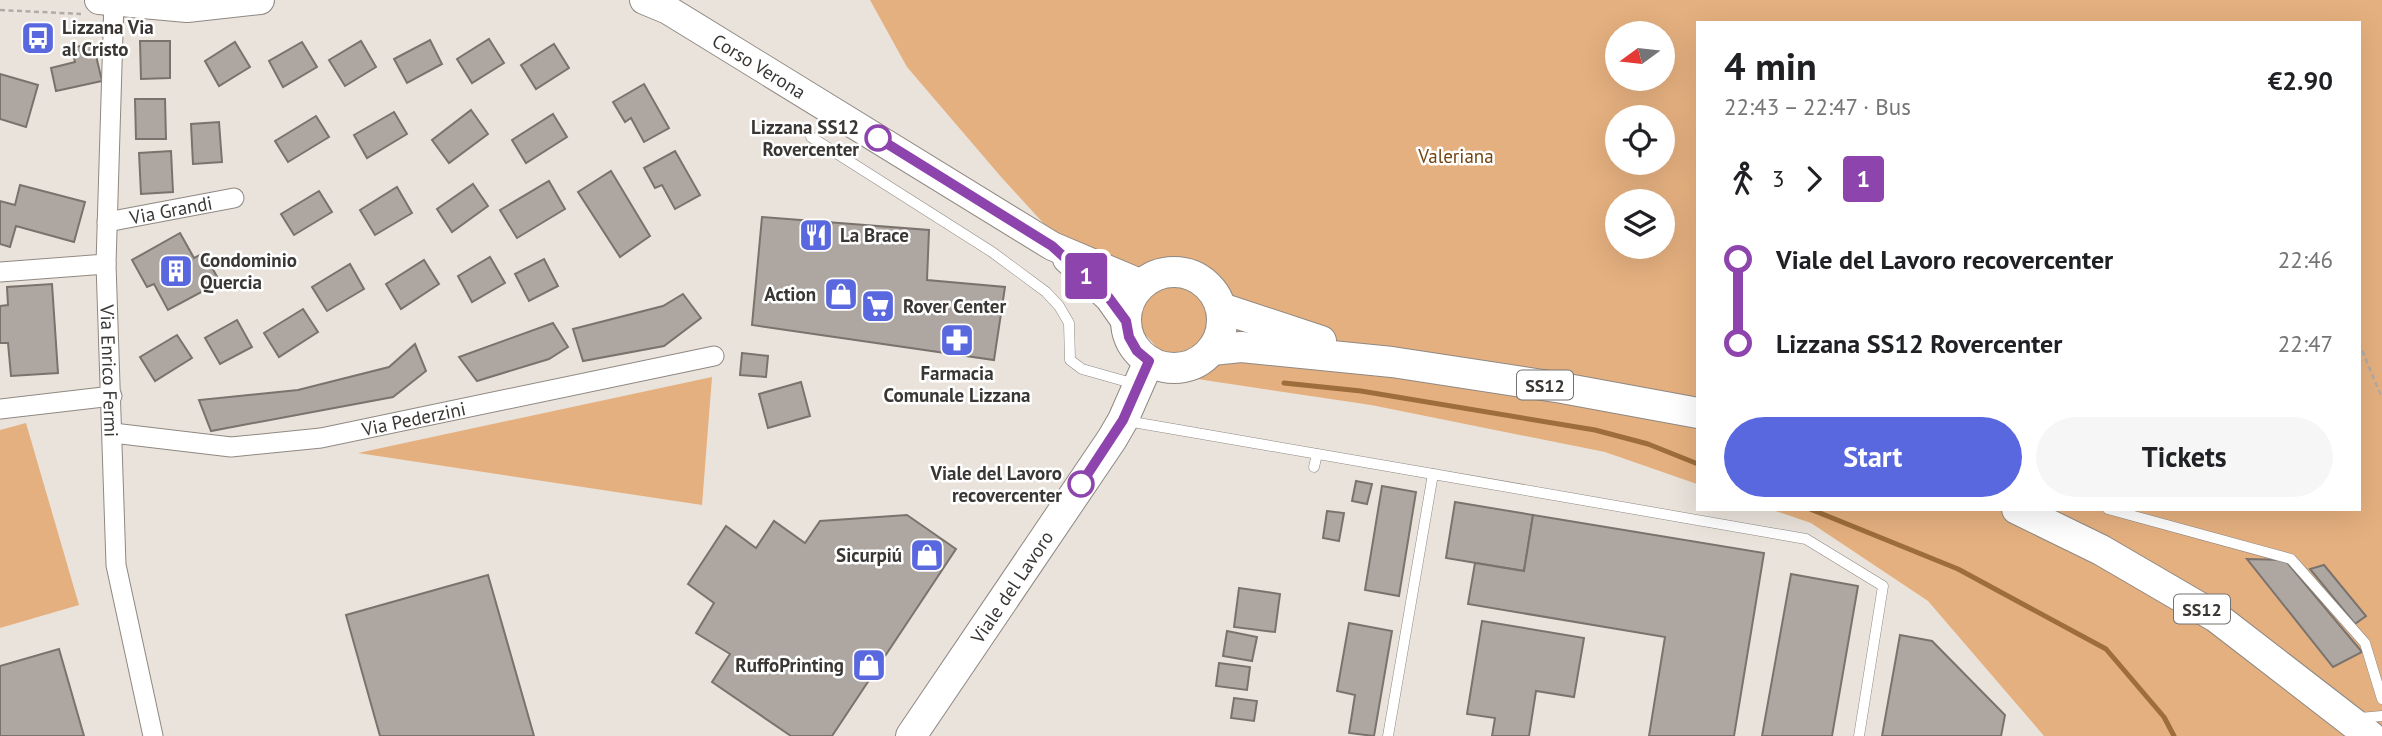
<!DOCTYPE html>
<html lang="en">
<head>
<meta charset="utf-8">
<style>
	body { margin:0; font-family:"PT Sans",sans-serif; background:#f6f6f6; color:#202124; height:100vh; display:flex; flex-direction:column; font-size:26px; white-space:nowrap }
	* { box-sizing:border-box; margin:0 }
	p { font-size:23px; color:#757577 }
	.icon { flex:none; width:38px; height:38px; fill:none; stroke:currentColor; stroke-width:2; stroke-linecap:round; stroke-linejoin:round }
	.map { position:relative; flex:1; overflow:hidden }
	.drawer { position:absolute; left:1696px; top:21px; width:665px; height:490px; display:flex; flex-direction:column; background:#fff; border-radius:0px; box-shadow:0 7px 28px #0002 }
	.drawer>* { flex:none }
	.badge { padding:0 14px; border-radius:5px; font-size:24px; line-height:46px }
	.needle { width:46px; rotate:255deg }
	.controls { position:absolute; left:1605px; top:21px; display:grid; gap:14px }
	.controls a { display:grid; place-items:center; width:70px; height:70px; border-radius:50%; background:#fff; box-shadow:0 7px 28px #0002; font-size:35px }
	.map>.badge { position:absolute; translate:-50% -50%; box-shadow:0 0 0 4px #fff }
	.legs { display:flex; align-items:center; gap:10px; height:77px; padding:0 28px; font-size:23px }
	.legs p { margin-inline-start:auto }
	.head { display:flex; align-items:center; justify-content:space-between; height:119px; padding:0 28px }
	h1 { font-size:38px; font-weight:600; line-height:52px }
	.primary-button { display:flex; gap:14px; margin-top:auto; padding:14px 28px }
	.primary-button a { flex:1; height:80px; border-radius:42px; background:#5a68df; color:#fff; font-size:28px; font-weight:600; line-height:80px; text-align:center }
	.primary-button a+a { background:#f6f6f6; color:#202124 }
	ul { padding:0 28px; list-style:none }
	li { display:flex; align-items:center; gap:24px; height:84px; font-size:26px }
	li i { display:grid; place-items:center; width:10px; height:100%; margin:0 9px; background:currentColor }
	li i::after { content:''; width:18px; height:18px; margin:-9px; border:5px solid; border-radius:50%; background:#fff }
	li p { margin-inline-start:auto }
	li:first-child i { background:linear-gradient(#0000 50%,currentColor 0) }
	li:last-child i { background:linear-gradient(currentColor 50%,#0000 0) }
	.map>svg:first-child { display:block }
</style>
</head>
<body>
<div class="map">
<svg width="2382" height="736" viewBox="0 0 2382 736">
	<rect width="100%" height="100%" fill="#eae3dc"/>
	<!-- green -->
	<g fill="#e5b07f" fill-rule="evenodd">
		<path d="M 870,0 L 2382,0 L 2382,736 L 2044,736 L 1928,601 L 1811,523 L 1770,509 L 2359,509 L 2359,23 L 1698,23 L 1697,484 L 1605,452 L 1371,405 L 1184,377 L 1002,178 L 907,67 ZM 1617,33 L 1662,33 L 1662,79 L 1617,79 ZM 1617,117 L 1662,117 L 1662,163 L 1617,163 ZM 1617,201 L 1662,201 L 1662,247 L 1617,247 Z"/>
		<polygon points="712,377 702,505 358,453"/>
		<polygon points="26,423 79,605 0,628 0,430"/>
	</g>
	<g fill="none" stroke-linecap="round" stroke-linejoin="round">
		<!-- stream -->
		<g stroke="#9d6d3a" stroke-width="5">
			<polyline points="1284,383 1361,391 1595,430 1648,444 1698,464"/>
			<polyline points="1810,509 1958,569 2106,649 2164,717 2174,736"/>
		</g>
	</g>
	<!-- building -->
	<g fill="#aea6a0" stroke="#7a736d" stroke-width="2">
		<polygon points="489,39 504,63 472,83 457,59"/>
		<polygon points="430,40 442,64 407,83 394,59"/>
		<polygon points="140,41 170,41 170,78 141,79"/>
		<polygon points="361,41 376,67 345,86 329,60"/>
		<polygon points="235,42 250,67 219,86 205,61"/>
		<polygon points="302,42 317,67 283,87 269,61"/>
		<polygon points="93,43 102,81 56,91 51,68 75,62 72,48"/>
		<polygon points="554,44 569,68 536,89 521,65"/>
		<polygon points="0,74 38,85 26,127 0,119"/>
		<polygon points="644,84 669,128 644,142 631,118 625,122 613,102"/>
		<polygon points="135,99 165,99 166,139 136,139"/>
		<polygon points="471,110 488,134 449,163 432,140"/>
		<polygon points="394,112 407,134 367,158 354,135"/>
		<polygon points="553,114 567,137 526,163 512,140"/>
		<polygon points="316,116 329,137 288,162 275,141"/>
		<polygon points="219,122 222,162 193,164 191,124"/>
		<polygon points="171,151 173,192 141,194 139,153"/>
		<polygon points="675,151 700,195 675,209 662,185 655,188 644,168"/>
		<polygon points="611,171 650,236 620,257 578,192"/>
		<polygon points="549,181 565,209 517,238 500,210"/>
		<polygon points="473,184 488,206 452,232 437,209"/>
		<polygon points="20,185 85,202 74,242 16,226 10,247 0,244 0,201 15,205"/>
		<polygon points="397,187 412,213 375,235 360,210"/>
		<polygon points="319,191 332,212 294,235 281,214"/>
		<polygon points="762,217 929,230 927,280 1005,287 994,360 752,325"/>
		<polygon points="180,233 194,258 204,253 220,282 168,310 154,284 147,287 132,260"/>
		<polygon points="490,257 505,283 472,302 458,276"/>
		<polygon points="544,259 558,286 529,301 515,274"/>
		<polygon points="424,260 439,284 401,309 386,284"/>
		<polygon points="350,264 364,289 327,311 312,287"/>
		<polygon points="52,284 58,373 11,376 8,343 0,343 0,306 8,305 7,287"/>
		<polygon points="683,294 701,318 664,346 583,361 573,329 663,306"/>
		<polygon points="303,309 318,332 279,357 264,333"/>
		<polygon points="237,320 252,347 220,364 205,338"/>
		<polygon points="553,323 568,347 549,359 477,381 459,357"/>
		<polygon points="177,335 192,358 155,381 140,357"/>
		<polygon points="415,344 426,371 393,397 211,431 199,400 298,390 389,367"/>
		<polygon points="742,353 768,356 766,377 740,375"/>
		<polygon points="801,382 810,416 768,428 759,394"/>
		<polygon points="1356,481 1372,484 1367,504 1352,501"/>
		<polygon points="1382,486 1416,492 1399,596 1365,590"/>
		<polygon points="1455,502 1533,515 1524,571 1446,558"/>
		<polygon points="1327,511 1344,513 1339,541 1323,538"/>
		<polygon points="907,515 956,549 832,736 791,736 712,682 730,654 696,633 714,603 688,584 726,526 756,548 774,521 805,543 820,521"/>
		<polygon points="1533,515 1764,553 1734,736 1649,736 1665,637 1468,604 1475,563 1524,571"/>
		<polygon points="2247,559 2285,560 2362,652 2333,667"/>
		<polygon points="2324,565 2366,616 2355,624 2310,569"/>
		<polygon points="1791,574 1858,586 1832,736 1762,736"/>
		<polygon points="488,575 534,736 380,736 346,615"/>
		<polygon points="1239,588 1280,594 1275,632 1234,627"/>
		<polygon points="1482,621 1584,638 1574,697 1536,691 1529,736 1492,736 1495,718 1467,714"/>
		<polygon points="1349,623 1392,631 1374,736 1349,733 1355,695 1337,691"/>
		<polygon points="1227,631 1257,637 1252,661 1223,656"/>
		<polygon points="1900,635 1932,641 2005,715 2001,736 1882,736"/>
		<polygon points="59,649 84,736 0,736 0,666"/>
		<polygon points="1219,663 1250,667 1247,690 1216,686"/>
		<polygon points="1234,698 1257,701 1254,721 1231,718"/>
	</g>
	<g fill="none" stroke-linecap="round" stroke-linejoin="round">
		<!-- lane casing -->
		<g stroke="#8f8882" stroke-width="11">
			<g id="lane">
				<polyline points="811,137 992,252 1046,292 1059,306 1069,323 1070,360 1082,369 1135,384"/>
				<polyline points="1127,421 1433,474 1388,736"/>
				<polyline points="1314,467 1317,454"/>
				<polyline points="1433,474 1806,539 1883,586 1859,736"/>
				<polyline points="2108,509 2291,559 2365,643 2382,699"/>
				<polyline points="2360,718 2382,716"/>
			</g>
		</g>
		<!-- street casing -->
		<g stroke="#8f8882" stroke-width="21">
			<g id="street">
				<path id="s1" d="M 114,0 L 106,264 L 116,565 L 153,736"/>
				<path id="s2" d="M 107,222 L 234,198"/>
				<polyline points="0,272 106,264"/>
				<polyline points="0,409 112,396"/>
				<path id="s3" d="M 113,433 L 231,447 L 321,438 L 714,356"/>
			</g>
		</g>
		<!-- secondary casing -->
		<g stroke="#8f8882" stroke-width="30">
			<g id="secondary">
				<polyline points="99,0 187,8 260,0"/>
				<path id="s4" d="M 644,0 L 668,10 L 1052,246 L 1142,284"/>
				<polyline points="1067,259 1109,298 1126,322"/>
			</g>
		</g>
		<!-- primary casing -->
		<g stroke="#8f8882" stroke-width="32">
			<g id="primary">
				<circle cx="1174" cy="320" r="48"/>
				<polyline points="1221,308 1321,341"/>
				<polyline points="1212,350 1241,347 1392,362 1562,388 1698,413"/>
				<polyline points="2017,509 2101,550 2216,617 2370,736"/>
				<path id="s5" d="M 911,736 L 1112,439 L 1123,420 L 1149,361"/>
			</g>
		</g>
		<!-- path -->
		<g stroke="#b1aba6" stroke-width="2.5" stroke-dasharray="5 3.5" stroke-linecap="butt">
			<polyline points="0,10 81,14"/>
			<polyline points="2359,343 2382,398"/>
		</g>
		<!-- lane -->
		<use href="#lane" stroke="#fff" stroke-width="10"/>
		<!-- street -->
		<use href="#street" stroke="#fff" stroke-width="19"/>
		<!-- secondary -->
		<use href="#secondary" stroke="#fff" stroke-width="28"/>
		<!-- primary -->
		<use href="#primary" stroke="#fff" stroke-width="30"/>
	</g>
	<g fill="none" stroke-linecap="round" stroke-linejoin="round">
		<!-- line-1 casing -->
		<g stroke="#fff" stroke-width="16">
			<polyline id="line-1" points="878,138 1052,246 1109,298 1126,321 1129,337 1137,351 1149,361 1123,420 1081,484"/>
		</g>
		<!-- line-1 -->
		<use href="#line-1" stroke="#8e44ad" stroke-width="10"/>
	</g>
	<!-- icons -->
	<defs>
		<g id="bus-square" transform="scale(1.75)"><rect x="-9" y="-9" width="18" height="18" rx="4" fill="#5a68df" stroke="#fff"/><path d="M-5-6H5V4H4V6H2V4H-2V6H-4V4H-5ZM-3.5-4V0h7V-4ZM-3.5 1.2v1.5H-2V1.2ZM2 1.2v1.5H3.5V1.2Z" fill="#fff"/></g>
		<g id="restaurant-square" transform="scale(1.75)"><rect x="-9" y="-9" width="18" height="18" rx="4" fill="#5a68df" stroke="#fff"/><path d="M-5-6h1v4h1v-4h1v4h1v-4h1v5L-1.5 .5V6h-2V.5L-5-1ZM5-6V6H3V1.5H1.5Q1.5-4 5-6Z" fill="#fff"/></g>
		<g id="building-square" transform="scale(1.75)"><rect x="-9" y="-9" width="18" height="18" rx="4" fill="#5a68df" stroke="#fff"/><path d="M-4-6H4V6H1V3H-1V6H-4ZM-2.5-4.3h1.7v1.8h-1.7ZM.8-4.3h1.7v1.8H.8ZM-2.5-1h1.7V.8h-1.7ZM.8-1h1.7V.8H.8Z" fill="#fff"/></g>
		<g id="shop-square" transform="scale(1.75)"><rect x="-9" y="-9" width="18" height="18" rx="4" fill="#5a68df" stroke="#fff"/><path d="M-5-2.5h2.3a2.7 3.5 0 0 1 5.4 0H5L5.5 6h-11ZM-1.5-2.5h3a1.5 2.3 0 0 0-3 0Z" fill="#fff"/></g>
		<g id="supermarket-square" transform="scale(1.75)"><rect x="-9" y="-9" width="18" height="18" rx="4" fill="#5a68df" stroke="#fff"/><path d="M-6-5.5h2.5l.6 2H6L4.5 2H-2.5L-4.4-4H-6ZM-1.5 3.2a1.3 1.3 0 1 0 .1 0ZM3 3.2a1.3 1.3 0 1 0 .1 0Z" fill="#fff"/></g>
		<g id="pharmacy-square" transform="scale(1.75)"><rect x="-9" y="-9" width="18" height="18" rx="4" fill="#5a68df" stroke="#fff"/><path d="M-2-6h4v4h4v4h-4v4h-4v-4h-4v-4h4Z" fill="#fff"/></g>
	</defs>
	<g fill-rule="evenodd">
		<use href="#bus-square" x="38" y="38"/>
		<use href="#restaurant-square" x="816" y="235"/>
		<use href="#building-square" x="176" y="271"/>
		<use href="#shop-square" x="841" y="294"/>
		<use href="#supermarket-square" x="878" y="306"/>
		<use href="#pharmacy-square" x="957" y="340"/>
		<use href="#shop-square" x="927" y="555"/>
		<use href="#shop-square" x="869" y="665"/>
	</g>
	<!-- markers -->
	<g fill="#fff" stroke="#8e44ad" stroke-width="3.5">
		<circle cx="878" cy="138" r="12"/>
		<circle cx="1081" cy="484" r="12"/>
	</g>
	<g text-anchor="middle" dominant-baseline="central" stroke-width="5" stroke-linejoin="round" paint-order="stroke">
		<!-- shield labels -->
		<g fill="#fff" stroke="#747271" stroke-width="2">
			<rect x="1517" y="370.5" width="56" height="29" rx="5"/>
			<rect x="2174" y="594.5" width="56" height="29" rx="5"/>
		</g>
		<g font-size="18" font-weight="bold" fill="#393634">
			<text x="1545" y="385">SS12</text>
			<text x="2202" y="609">SS12</text>
		</g>
		<!-- poi labels -->
		<g font-size="19" font-weight="bold" fill="#393634" stroke="#fff" text-anchor="start">
			<text x="62" y="27">Lizzana Via<tspan x="62" dy="22">al Cristo</tspan></text>
			<text x="840" y="235">La Brace</text>
			<text x="200" y="260">Condominio<tspan x="200" dy="22">Quercia</tspan></text>
			<text x="816" y="294" text-anchor="end">Action</text>
			<text x="903" y="306">Rover Center</text>
			<text x="957" y="373" text-anchor="middle">Farmacia<tspan x="957" dy="22">Comunale Lizzana</tspan></text>
			<text x="902" y="555" text-anchor="end">Sicurpiú</text>
			<text x="844" y="665" text-anchor="end">RuffoPrinting</text>
		</g>
		<!-- street labels -->
		<g font-size="19" fill="#393634" stroke="#fff">
			<text stroke="none"><textPath href="#s4" startOffset="133">Corso Verona</textPath></text>
			<text stroke="none"><textPath href="#s2" startOffset="65">Via Grandi</textPath></text>
			<text stroke="none"><textPath href="#s1" startOffset="371">Via Enrico Fermi</textPath></text>
			<text stroke="none"><textPath href="#s3" startOffset="304">Via Pederzini</textPath></text>
			<text stroke="none"><textPath href="#s5" startOffset="180">Viale del Lavoro</textPath></text>
		</g>
		<!-- stop labels -->
		<g font-size="19" font-weight="bold" fill="#393634" stroke="#fff" text-anchor="end">
			<text x="859" y="127">Lizzana SS12<tspan x="859" dy="22">Rovercenter</tspan></text>
			<text x="1062" y="473">Viale del Lavoro<tspan x="1062" dy="22">recovercenter</tspan></text>
		</g>
		<!-- park labels -->
		<g font-size="19" fill="#734510" stroke="#fff">
			<text x="1456" y="156">Valeriana</text>
		</g>
	</g>
</svg>
<div class="controls">
<a><svg class="needle" viewBox="-14 -14 28 28"><path d="M0-13l5 13h-10z" fill="#e53935"/><path d="M0 13l5-13h-10z" fill="#757577"/></svg></a>
<a><svg class="icon" aria-label="locate" viewBox="0 0 24 24"><circle cx="12" cy="12" r="6"/><path d="M12 2v4M12 18v4M2 12h4M18 12h4"/></svg></a>
<a><svg class="icon" aria-label="layers" viewBox="0 0 24 24"><path d="M12 4l9 5-9 5-9-5zM3 14l9 5 9-5"/></svg></a>
</div>
<b class="badge" style="left:1086px;top:276px;background:#8e44ad;color:#fff">1</b>
<section class="drawer">
<div class="head"><div><h1>4 min</h1><p>22:43 – 22:47 · Bus</p></div><b>€2.90</b></div>
<div class="legs"><svg class="icon" aria-label="walk" viewBox="0 0 24 24"><circle cx="13" cy="4" r="2"/><path d="M13 8l-2 6 4 7M11 14l-3 7M7 12l3-4h3l4 4"/></svg>3<svg class="icon" aria-label="forward" viewBox="0 0 24 24"><path d="M9 5l7 7-7 7"/></svg><b class="badge" style="background:#8e44ad;color:#fff">1</b></div>
<ul>
<li><i style="color:#8e44ad"></i><b>Viale del Lavoro recovercenter</b><p>22:46</p></li>
<li><i style="color:#8e44ad"></i><b>Lizzana SS12 Rovercenter</b><p>22:47</p></li>
</ul>
<div class="primary-button"><a>Start</a><a>Tickets</a></div>
</section>
</div>
</body>
</html>
